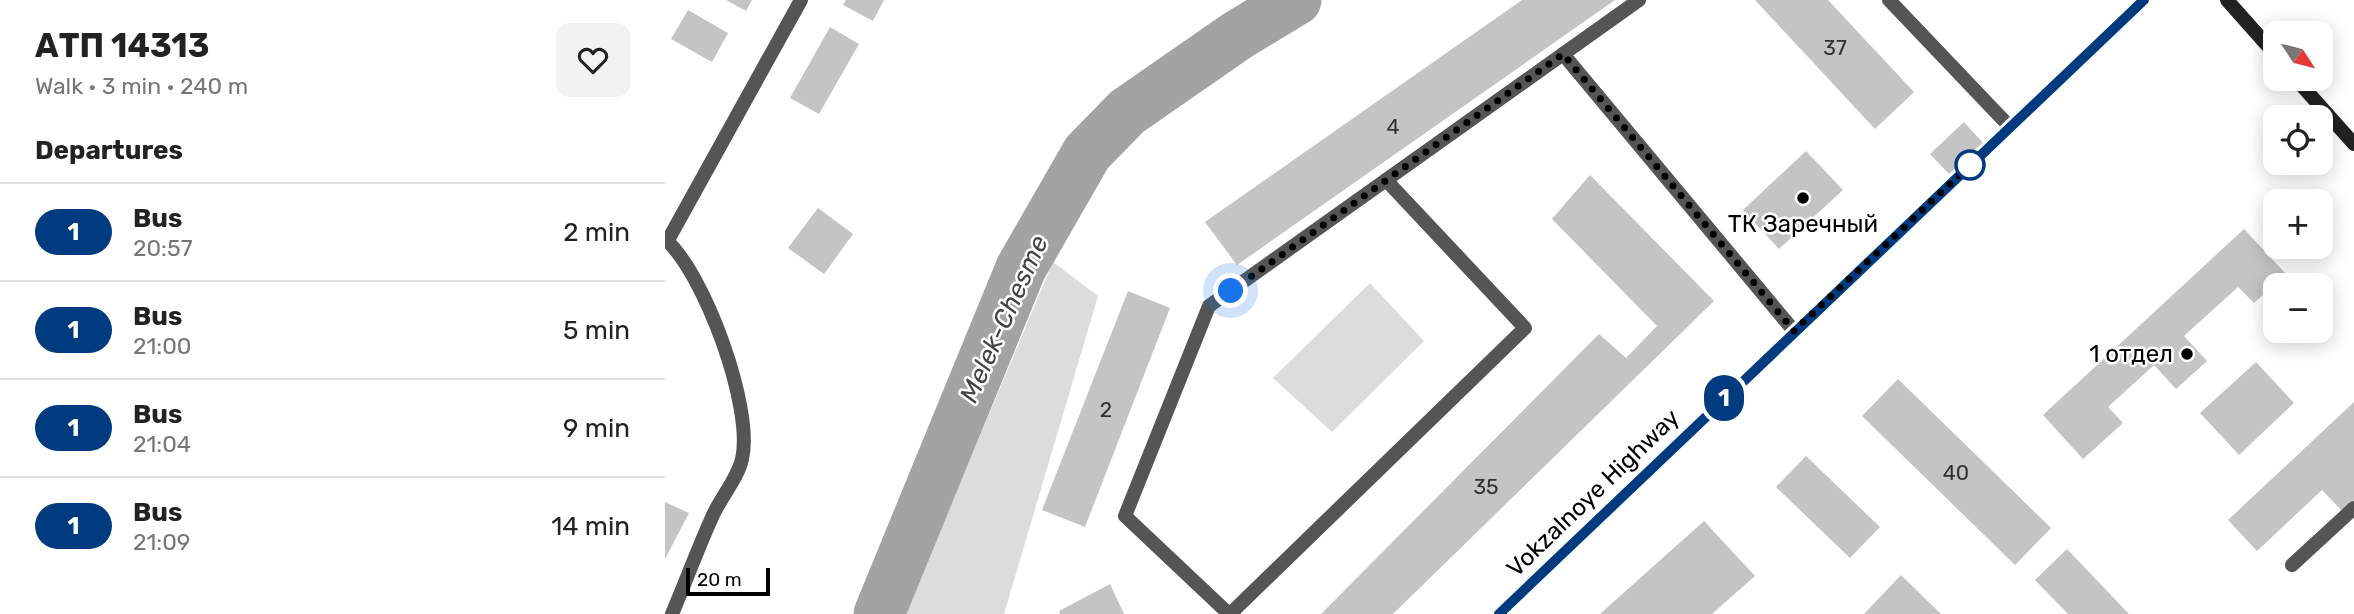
<!DOCTYPE html>
<html lang="en">
<head>
<meta charset="utf-8">
<style>
	body { margin:0; font-family:Rubik,sans-serif; background:#f2f2f2; color:#222; height:100vh; display:flex; flex-direction:column; font-size:26px; white-space:nowrap }
	* { box-sizing:border-box; margin:0 }
	p { font-size:23px; color:#767676 }
	.icon { flex:none; width:38px; height:38px; fill:none; stroke:currentColor; stroke-width:2; stroke-linecap:round; stroke-linejoin:round }
	.map { position:relative; flex:1; overflow:hidden }
	.drawer { display:flex; flex-direction:column; background:#fff; width:665px }
	.drawer>* { flex:none }
	.badge { padding:0 14px; border-radius:23px; font-size:24px; line-height:46px }
	.needle { width:46px; rotate:126deg }
	.tools { position:absolute; left:1598px; top:21px; display:grid; gap:14px }
	.tools a { display:grid; place-items:center; width:70px; height:70px; border-radius:14px; background:#fff; box-shadow:0 4px 18px #0003; font-size:35px }
	.scale { position:absolute; left:21px; bottom:18px; width:84px; box-sizing:border-box; padding-left:7px; border:4px solid #000; border-top:0; font-size:19px; line-height:24px; white-space:nowrap; color:#000; -webkit-text-stroke:5px #fff; paint-order:stroke }
	.you { position:absolute; width:35px; height:35px; margin:-18px; border:5px solid #fff; border-radius:50%; background:#1a73e8; box-shadow:0 0 0 10px #1a73e833 }
	.map>.badge { position:absolute; translate:-50% -50%; box-shadow:0 0 0 4px #fff }
	h2 { padding:0 35px; font-size:26px; line-height:63px }
	.round { display:grid; place-items:center; flex:none; width:74px; height:74px; border-radius:14px; background:#f2f2f2 }
	.summary { display:flex; align-items:center; justify-content:space-between; height:119px; padding:0 35px }
	h1 { font-size:33px; font-weight:700; line-height:52px }
	ul { padding:0; list-style:none }
	li { display:flex; align-items:center; gap:21px; height:98px; padding:0 35px; border-top:2px solid #e0e0e0 }
	li div { flex:1 }
	li b { display:block; font-size:26px }
	li em { font-style:normal }
	li .badge { min-width:77px; font-weight:700; text-align:center }
	main { display:flex; flex:1; min-height:0 }
	.map>svg:first-child { display:block }
</style>
</head>
<body>
<main>
<section class="drawer">
<div class="summary"><div><h1>АТП 14313</h1><p>Walk · 3 min · 240 m</p></div><a class="round"><svg class="icon" aria-label="heart" viewBox="0 0 24 24"><path d="M12 20l-8-8c-3-5 5-10 8-4 3-6 11-1 8 4z"/></svg></a></div>
<h2>Departures</h2>
<ul>
<li><span class="badge" style="background:#003b80;color:#fff">1</span><div><b>Bus</b><p>20:57</p></div><em>2 min</em></li>
<li><span class="badge" style="background:#003b80;color:#fff">1</span><div><b>Bus</b><p>21:00</p></div><em>5 min</em></li>
<li><span class="badge" style="background:#003b80;color:#fff">1</span><div><b>Bus</b><p>21:04</p></div><em>9 min</em></li>
<li><span class="badge" style="background:#003b80;color:#fff">1</span><div><b>Bus</b><p>21:09</p></div><em>14 min</em></li>
</ul>
</section>
<div class="map">
<svg width="1689" height="614" viewBox="0 0 1689 614">
	<rect width="100%" height="100%" fill="#fff"/>
	<!-- green -->
	<g fill="#dcdcdc">
		<polygon points="388,262 433,296 339,614 240,614"/>
		<polygon points="705,283 759,341 667,432 608,378"/>
	</g>
	<g fill="none" stroke-linecap="round" stroke-linejoin="round">
		<!-- river -->
		<polyline stroke="#a3a3a3" stroke-width="51" points="214,614 356,268 422,153 462,112 573,35 631,0"/>
	</g>
	<!-- building -->
	<g fill="#c4c4c4">
		<polygon points="61,0 87,0 81,11"/>
		<polygon points="181,0 219,0 208,21 178,5"/>
		<polygon points="857,0 950,0 572,265 540,222"/>
		<polygon points="1090,0 1163,0 1249,92 1210,129"/>
		<polygon points="23,10 63,33 47,62 6,39"/>
		<polygon points="165,27 194,44 154,114 125,98"/>
		<polygon points="1299,122 1318,143 1284,174 1265,154"/>
		<polygon points="1141,151 1178,190 1114,249 1078,210"/>
		<polygon points="925,175 1049,301 728,614 656,614 934,334 961,358 992,326 887,219"/>
		<polygon points="153,208 188,234 159,274 123,248"/>
		<polygon points="1579,229 1621,274 1589,303 1573,287 1519,336 1542,361 1511,389 1489,365 1443,407 1458,423 1418,459 1378,415"/>
		<polygon points="463,291 505,308 420,527 377,510"/>
		<polygon points="1591,362 1629,403 1574,455 1535,413"/>
		<polygon points="1233,379 1386,528 1350,565 1197,416"/>
		<polygon points="1689,402 1689,500 1677,511 1657,490 1592,551 1563,520"/>
		<polygon points="1141,456 1215,527 1185,558 1111,487"/>
		<polygon points="0,502 24,513 0,559"/>
		<polygon points="1039,521 1090,576 1047,614 935,614"/>
		<polygon points="1402,549 1464,614 1403,614 1370,580"/>
		<polygon points="1236,575 1276,614 1199,614"/>
		<polygon points="445,584 459,614 395,614 394,611"/>
	</g>
	<g fill="none" stroke-linecap="round" stroke-linejoin="round">
		<!-- lane -->
		<g stroke="#555" stroke-width="14">
			<polyline points="1224,0 1345,127"/>
			<polyline points="898,54 1129,331"/>
			<path d="M 0,239 C 39,272 89,408 77,459 C 73,478 56,497 48,515 C 33,548 21,581 7,614"/>
			<polyline points="1627,565 1689,508"/>
			<polyline points="564,614 460,516 544,306 974,0"/>
			<polyline points="565,614 860,328 721,180"/>
		</g>
		<!-- street -->
		<polyline stroke="#555" stroke-width="14" points="3,240 136,0"/>
		<!-- secondary -->
		<g stroke="#222" stroke-width="14">
			<polyline points="1562,0 1610,54"/>
			<polyline points="1631,79 1689,144"/>
			<polyline points="834,614 1479,0"/>
		</g>
	</g>
	<g fill="none" stroke-linecap="round" stroke-linejoin="round">
		<!-- line casing -->
		<g stroke="#fff" stroke-width="16">
			<polyline id="line" points="834,614 1479,0"/>
		</g>
		<!-- line -->
		<use href="#line" stroke="#003b80" stroke-width="10"/>
		<!-- walk -->
		<polyline stroke="#000" stroke-width="7" stroke-dasharray="0 12.6" points="566,291 898,54 1129,331 1305,165"/>
	</g>
	<!-- markers -->
	<circle fill="#fff" stroke="#003b80" stroke-width="3.5" cx="1305" cy="165" r="14"/>
	<g fill="#000" stroke="#fff" stroke-width="2.5">
		<circle cx="1138" cy="198" r="7"/>
		<circle cx="1522" cy="354" r="7"/>
	</g>
	<g text-anchor="middle" dominant-baseline="central" stroke-width="5" stroke-linejoin="round" paint-order="stroke">
		<!-- number labels -->
		<g font-size="21" fill="#313131">
			<text x="1170" y="47">37</text>
			<text x="728" y="126">4</text>
			<text x="441" y="409">2</text>
			<text x="1291" y="472">40</text>
			<text x="821" y="486">35</text>
		</g>
		<!-- poi labels -->
		<g font-size="24" fill="#000" stroke="#fff">
			<text x="1138" y="224">ТК Заречный</text>
			<text x="1508" y="354" text-anchor="end">1 отдел</text>
		</g>
		<!-- street labels -->
		<g font-size="24" fill="#000" stroke="#fff">
			<text transform="translate(928 493) rotate(-44)">Vokzalnoye Highway</text>
		</g>
		<!-- water labels -->
		<g font-size="26" font-style="italic" fill="#444" stroke="#fff">
			<text transform="translate(339 319) rotate(-66)">Melek-Chesme</text>
		</g>
	</g>
</svg>
<div class="tools">
<a><svg class="needle" viewBox="-14 -14 28 28"><path d="M0-13l5 13h-10z" fill="#e53935"/><path d="M0 13l5-13h-10z" fill="#767676"/></svg></a>
<a><svg class="icon" aria-label="locate" viewBox="0 0 24 24"><circle cx="12" cy="12" r="6"/><path d="M12 2v4M12 18v4M2 12h4M18 12h4"/></svg></a>
<a>+</a>
<a>−</a>
</div>
<div class="scale">20 m</div>
<div class="you" style="left:566px;top:291px"></div>
<b class="badge" style="left:1059px;top:398px;background:#003b80;color:#fff">1</b>
</div>
</main>
</body>
</html>
